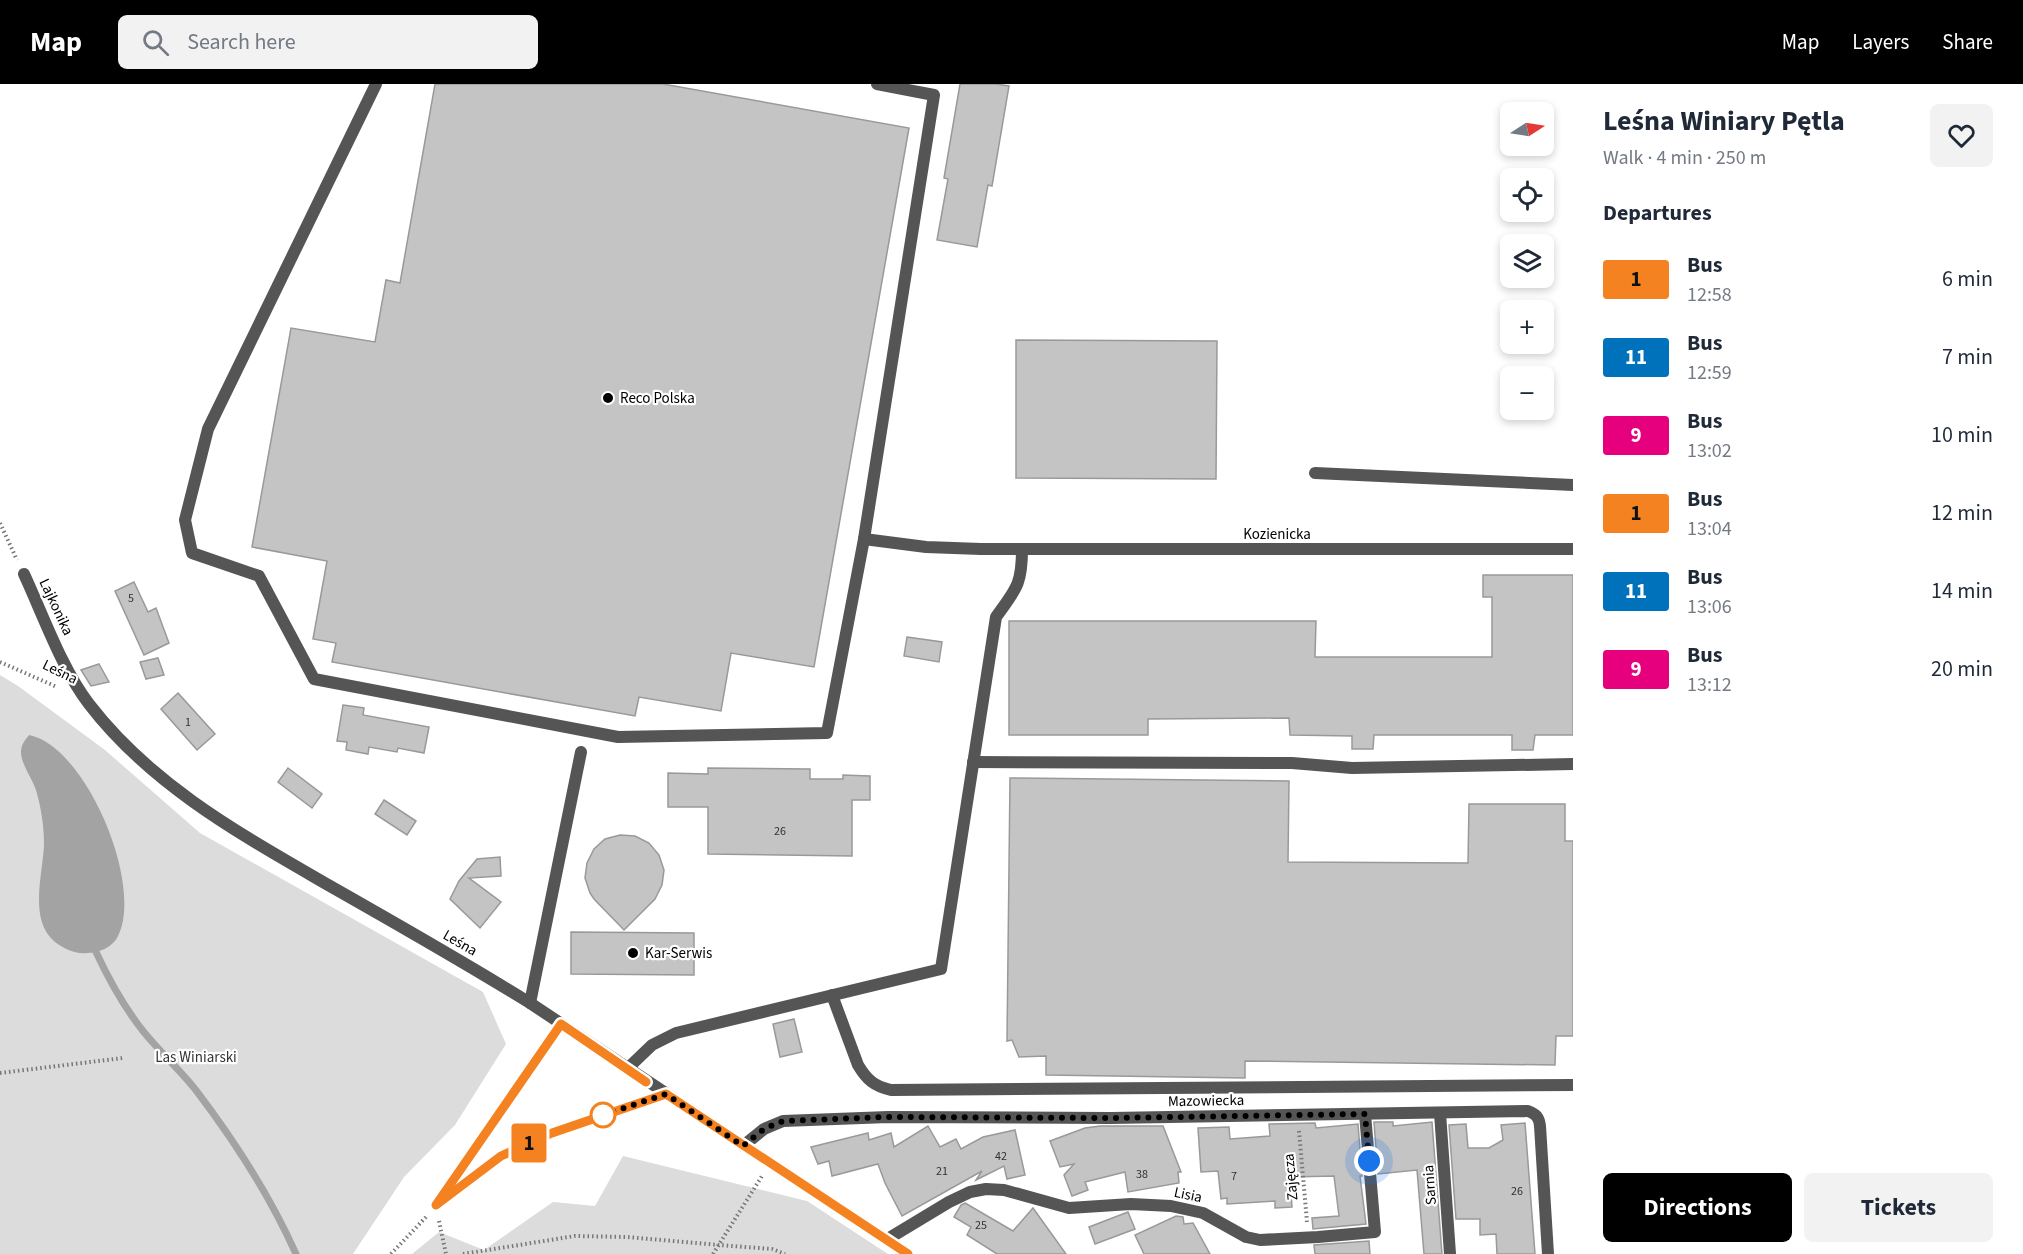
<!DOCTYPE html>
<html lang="en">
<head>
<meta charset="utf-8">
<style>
	body { margin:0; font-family:"Source Sans 3",sans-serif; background:#f2f2f3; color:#1f2937; height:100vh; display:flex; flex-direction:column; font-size:22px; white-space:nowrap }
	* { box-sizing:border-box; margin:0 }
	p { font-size:20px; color:#747a83 }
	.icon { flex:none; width:33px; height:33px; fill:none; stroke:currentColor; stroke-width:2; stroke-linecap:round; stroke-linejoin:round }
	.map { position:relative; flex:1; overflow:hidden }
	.details { display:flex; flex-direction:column; background:#fff; width:450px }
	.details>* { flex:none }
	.badge { padding:0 12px; border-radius:4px; font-size:21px; line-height:39px }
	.needle { width:39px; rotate:78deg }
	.controls { position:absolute; left:1500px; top:18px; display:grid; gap:12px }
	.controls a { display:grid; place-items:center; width:54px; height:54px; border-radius:9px; background:#fff; box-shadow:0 3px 9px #0003; font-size:30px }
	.you { position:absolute; width:30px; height:30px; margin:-15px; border:4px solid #fff; border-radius:50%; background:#1a73e8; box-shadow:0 0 0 9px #1a73e833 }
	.map>.badge { position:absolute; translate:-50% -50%; box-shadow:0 0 0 3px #fff }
	h2 { padding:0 30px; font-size:22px; line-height:54px }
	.round { display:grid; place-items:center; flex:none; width:63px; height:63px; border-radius:9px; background:#f2f2f3 }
	.head { display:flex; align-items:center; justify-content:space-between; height:102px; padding:0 30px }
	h1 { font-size:28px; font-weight:700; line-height:45px }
	.button { display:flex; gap:12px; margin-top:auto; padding:12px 30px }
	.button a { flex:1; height:69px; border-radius:9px; background:#000; color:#fff; font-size:24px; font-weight:700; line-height:69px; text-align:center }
	.button a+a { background:#f2f2f3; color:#1f2937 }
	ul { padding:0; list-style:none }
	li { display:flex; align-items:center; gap:18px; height:78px; padding:0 30px }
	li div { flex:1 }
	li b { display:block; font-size:22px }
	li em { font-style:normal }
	li .badge { min-width:66px; font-weight:700; text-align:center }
	header { display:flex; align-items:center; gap:36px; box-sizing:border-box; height:84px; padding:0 30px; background:#000; color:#fff }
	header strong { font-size:28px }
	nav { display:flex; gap:33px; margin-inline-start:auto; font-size:21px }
	.search { width:420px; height:54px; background:#f2f2f3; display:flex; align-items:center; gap:15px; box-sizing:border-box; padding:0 21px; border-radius:9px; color:#747a83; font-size:22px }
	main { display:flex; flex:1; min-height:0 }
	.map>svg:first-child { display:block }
</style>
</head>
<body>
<header>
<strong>Map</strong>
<div class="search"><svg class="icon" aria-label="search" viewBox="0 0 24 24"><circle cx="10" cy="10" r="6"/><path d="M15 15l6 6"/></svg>Search here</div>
<nav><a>Map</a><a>Layers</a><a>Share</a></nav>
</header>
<main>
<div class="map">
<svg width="1573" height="1170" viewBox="0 0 1573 1170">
	<rect width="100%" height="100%" fill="#fff"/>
	<!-- green -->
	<g fill="#dcdcdc">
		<polygon points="0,591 18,602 105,666 200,749 483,908 506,960 455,1041 404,1093 353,1170 0,1170"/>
		<polygon points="623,1072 807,1117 888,1170 412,1170 439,1148 484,1166 553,1118 595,1122"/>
	</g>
	<!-- water -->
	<path fill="#a3a3a3" d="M 29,651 C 86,662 144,801 118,852 C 113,863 99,869 87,869 C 78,870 69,867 61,862 C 26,842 43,792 44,760 C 44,742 41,723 36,706 C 32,694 21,680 21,668 C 21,661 25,656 29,651 Z"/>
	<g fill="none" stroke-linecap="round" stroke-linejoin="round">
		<!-- stream -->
		<path stroke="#a3a3a3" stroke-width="7" d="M 96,868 C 109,896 124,923 143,947 C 159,967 179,985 195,1005 C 234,1056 270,1112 296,1170"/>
	</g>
	<!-- building -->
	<g fill="#c4c4c4" stroke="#999" stroke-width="1.5">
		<polygon points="435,0 663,0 909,44 814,583 731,569 721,627 639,613 635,632 332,578 336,559 313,555 327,477 252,463 291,244 375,258 386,196 400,199"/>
		<polygon points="960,0 996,0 1009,2 992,102 988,101 977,163 937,156 948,95 944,94"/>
		<polygon points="1016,256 1217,257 1216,395 1016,394"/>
		<polygon points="1483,491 1573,491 1573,651 1535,651 1533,666 1512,666 1512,651 1374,651 1373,665 1352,665 1352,652 1290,651 1289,634 1148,635 1148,651 1009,651 1009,537 1316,537 1315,573 1492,573 1492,513 1483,513"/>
		<polygon points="134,498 148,528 156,524 169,559 144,571 115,507"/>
		<polygon points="907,553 942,558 939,578 904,572"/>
		<polygon points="158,574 164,591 146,595 140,578"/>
		<polygon points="99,580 109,598 91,602 81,586"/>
		<polygon points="178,609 215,650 197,666 161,625"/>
		<polygon points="343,621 364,624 363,631 429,643 424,669 398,664 397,668 369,663 368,670 346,666 347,658 337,657"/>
		<polygon points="288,684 322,710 312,724 278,698"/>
		<polygon points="708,684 810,685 810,695 843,695 843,691 870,692 870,716 852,716 852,772 708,770 708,723 668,723 668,689 708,690"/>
		<polygon points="1010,694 1289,697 1288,778 1468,779 1469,720 1565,720 1565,757 1573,757 1573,952 1556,952 1555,981 1245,977 1245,994 1046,991 1046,972 1019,973 1012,956 1007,957"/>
		<polygon points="384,716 416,737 407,751 375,730"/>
		<polygon points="620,751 635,752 649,759 659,771 664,786 662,801 655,815 624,846 594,815 590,809 585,794 587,779 594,765 605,755"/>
		<polygon points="500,773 501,792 469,794 501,818 480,844 450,815 459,797 477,775"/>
		<polygon points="571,848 694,849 694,891 571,890"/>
		<polygon points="794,935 802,968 780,973 773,940"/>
		<polygon points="1374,1038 1393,1038 1393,1042 1432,1038 1442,1170 1424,1170 1417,1086 1378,1090"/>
		<polygon points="1315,1039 1316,1044 1358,1040 1362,1092 1360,1092 1366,1140 1313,1145 1312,1134 1339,1132 1334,1092 1290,1093 1292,1123 1275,1124 1275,1117 1227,1120 1227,1114 1221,1115 1218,1087 1201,1088 1198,1044 1229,1043 1230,1055 1270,1052 1269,1040"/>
		<polygon points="1525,1039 1535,1170 1497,1170 1496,1150 1480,1151 1480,1135 1456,1135 1449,1041 1466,1040 1468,1064 1489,1064 1503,1056 1501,1041"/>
		<polygon points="928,1042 940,1063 956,1055 961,1065 983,1053 1015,1046 1025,1091 1007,1095 1004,1082 976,1096 982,1087 902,1132 885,1099 878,1080 832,1092 829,1077 818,1080 811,1063 868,1049 869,1056 891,1049 894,1063"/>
		<polygon points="1100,1042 1163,1042 1181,1088 1178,1088 1179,1099 1128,1108 1125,1088 1085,1098 1088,1106 1072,1112 1064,1091 1074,1080 1060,1083 1050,1057 1085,1044"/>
		<polygon points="965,1119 1013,1147 1033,1124 1066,1170 997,1170 967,1151 971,1143 954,1133 961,1121"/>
		<polygon points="1128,1128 1135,1145 1095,1160 1089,1143"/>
		<polygon points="1176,1132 1183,1133 1184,1140 1193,1139 1210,1170 1144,1170 1135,1151"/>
		<polygon points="1369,1157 1370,1170 1315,1170 1314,1161"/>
	</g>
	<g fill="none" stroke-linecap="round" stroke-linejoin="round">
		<!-- path -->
		<g stroke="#777" stroke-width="4" stroke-dasharray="1.5 3" stroke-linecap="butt">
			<polyline points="0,439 17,476"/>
			<polyline points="0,578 57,603"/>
			<polyline points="0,989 123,974"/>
			<polyline points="1299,1047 1307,1138"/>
			<polyline points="439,1137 446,1170"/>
			<polyline points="391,1170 426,1133"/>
			<polyline points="463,1170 575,1152 627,1153 719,1161 772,1165 785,1170"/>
			<polyline points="713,1170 762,1092"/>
		</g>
		<!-- lane -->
		<g stroke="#555" stroke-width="12">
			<polyline points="376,0 208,345 185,436 192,469 259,492 314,595 618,653 827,649 864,455 934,11 877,0"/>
			<polyline points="1315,389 1573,401"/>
			<polyline points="864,455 926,463 981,465"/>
			<polyline points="973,678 1292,679 1352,684 1573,680"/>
			<path d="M 832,911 L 858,981 C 867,996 874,1002 891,1006 L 1573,1001"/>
			<polyline points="530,919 581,668"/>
			<polyline points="561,940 436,1121 501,1072 552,1049 666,1010"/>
			<path d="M 627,985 L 652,961 L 676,949 L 941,885 L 996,533 C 1016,505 1022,501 1022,465"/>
		</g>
		<!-- street -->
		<g stroke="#555" stroke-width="12">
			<polyline points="981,465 1573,465"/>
			<path d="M 24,490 C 43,531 62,585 89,620 C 152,702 242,751 330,802 C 397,840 464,878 530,919 L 908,1170"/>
			<polyline points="1440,1029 1450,1170"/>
			<path d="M 743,1062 L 764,1045 L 783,1037 L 888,1033 L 1111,1034 L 1528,1027 C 1536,1030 1539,1033 1540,1042 L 1548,1170"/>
			<polyline points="886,1156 949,1118 970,1108 986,1105 1004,1106 1069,1124 1131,1120 1171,1122 1203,1129 1246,1153 1260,1156 1318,1153 1375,1148 1365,1030"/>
		</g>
	</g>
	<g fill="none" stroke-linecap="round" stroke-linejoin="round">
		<!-- line casing -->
		<g stroke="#fff" stroke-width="14">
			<polyline id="line" points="646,998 561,940 436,1121 501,1072 552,1049 666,1010 908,1170"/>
		</g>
		<!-- line -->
		<use href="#line" stroke="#f58220" stroke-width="9"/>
		<!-- walk -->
		<polyline stroke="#000" stroke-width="6" stroke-dasharray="0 10.8" points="603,1031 666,1010 743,1062 764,1045 783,1037 888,1033 1111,1034 1365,1030 1369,1077"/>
	</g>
	<!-- markers -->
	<g fill="#000" stroke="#fff" stroke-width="2">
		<circle cx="608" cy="314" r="6"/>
		<circle cx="633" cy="869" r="6"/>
	</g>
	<circle fill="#fff" stroke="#f58220" stroke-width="3" cx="603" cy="1031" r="12"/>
	<g text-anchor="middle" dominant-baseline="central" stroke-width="4.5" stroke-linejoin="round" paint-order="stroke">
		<!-- number labels -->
		<g font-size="12" fill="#313131">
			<text x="131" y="514">5</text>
			<text x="188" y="638">1</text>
			<text x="780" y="747">26</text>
			<text x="1001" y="1072">42</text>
			<text x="942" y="1087">21</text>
			<text x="1142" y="1090">38</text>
			<text x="1234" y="1092">7</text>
			<text x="1517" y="1107">26</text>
			<text x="981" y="1141">25</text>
		</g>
		<!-- poi labels -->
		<g font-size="15" fill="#000" stroke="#fff" text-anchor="start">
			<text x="620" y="314">Reco Polska</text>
			<text x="645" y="869">Kar-Serwis</text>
		</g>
		<!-- street labels -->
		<g font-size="15" fill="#000" stroke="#fff">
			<text x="1277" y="450">Kozienicka</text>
			<text transform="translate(56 523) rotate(65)">Lajkonika</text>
			<text transform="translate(60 588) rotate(26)">Leśna</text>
			<text transform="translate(460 859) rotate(30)">Leśna</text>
			<text transform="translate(1206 1017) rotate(-1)">Mazowiecka</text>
			<text transform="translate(1291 1093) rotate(-95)">Zajęcza</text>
			<text transform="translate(1430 1101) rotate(-94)">Sarnia</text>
			<text transform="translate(1188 1111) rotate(12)">Lisia</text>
		</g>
		<!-- park labels -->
		<g font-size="15" fill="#333" stroke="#fff">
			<text x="196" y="973">Las Winiarski</text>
		</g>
	</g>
</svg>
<div class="controls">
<a><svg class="needle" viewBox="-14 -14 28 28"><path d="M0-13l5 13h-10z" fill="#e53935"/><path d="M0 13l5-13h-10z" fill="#747a83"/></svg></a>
<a><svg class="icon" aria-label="locate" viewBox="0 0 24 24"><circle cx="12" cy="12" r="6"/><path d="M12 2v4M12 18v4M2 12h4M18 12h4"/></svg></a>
<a><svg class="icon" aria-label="layers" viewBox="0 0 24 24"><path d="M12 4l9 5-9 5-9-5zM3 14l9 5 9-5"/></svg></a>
<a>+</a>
<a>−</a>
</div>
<div class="you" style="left:1369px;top:1077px"></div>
<b class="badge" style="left:529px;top:1059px;background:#f58220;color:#111">1</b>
</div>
<section class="details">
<div class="head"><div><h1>Leśna Winiary Pętla</h1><p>Walk · 4 min · 250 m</p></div><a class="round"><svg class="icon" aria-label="heart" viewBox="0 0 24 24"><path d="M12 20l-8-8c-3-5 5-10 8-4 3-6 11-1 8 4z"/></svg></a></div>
<h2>Departures</h2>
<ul>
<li><span class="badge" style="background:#f58220;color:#111">1</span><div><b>Bus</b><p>12:58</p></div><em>6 min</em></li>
<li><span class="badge" style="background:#0072bc;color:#fff">11</span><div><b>Bus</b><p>12:59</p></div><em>7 min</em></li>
<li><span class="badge" style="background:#e6007e;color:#fff">9</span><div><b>Bus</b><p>13:02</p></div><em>10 min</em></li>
<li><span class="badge" style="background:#f58220;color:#111">1</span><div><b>Bus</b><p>13:04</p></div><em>12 min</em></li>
<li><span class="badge" style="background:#0072bc;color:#fff">11</span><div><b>Bus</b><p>13:06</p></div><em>14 min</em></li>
<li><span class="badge" style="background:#e6007e;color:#fff">9</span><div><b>Bus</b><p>13:12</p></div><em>20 min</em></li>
</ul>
<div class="button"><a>Directions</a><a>Tickets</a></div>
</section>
</main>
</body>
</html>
